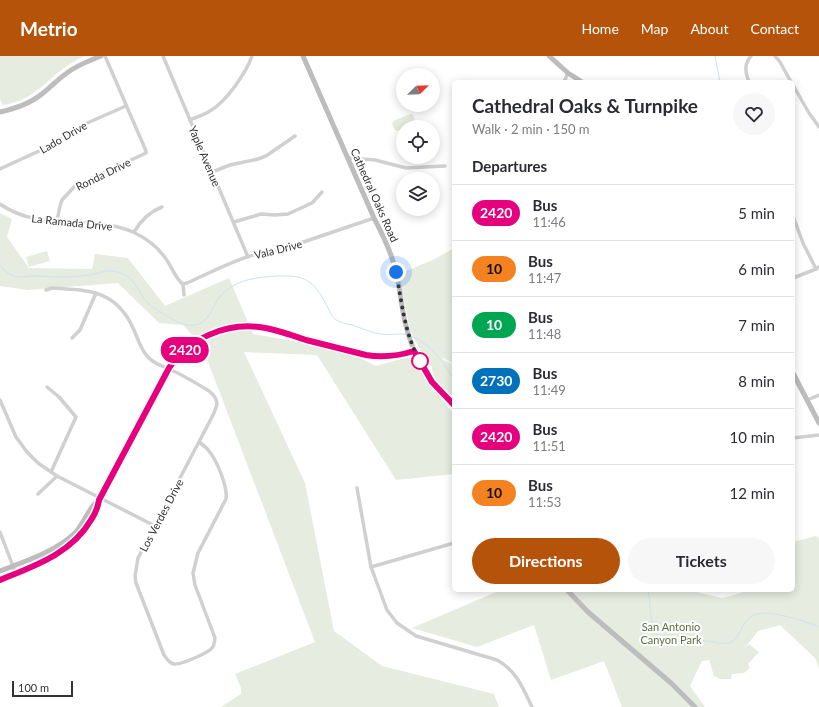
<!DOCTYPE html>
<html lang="en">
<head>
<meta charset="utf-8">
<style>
	body { margin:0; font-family:Lato,sans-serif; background:#f7f7f7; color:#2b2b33; height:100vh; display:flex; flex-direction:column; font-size:15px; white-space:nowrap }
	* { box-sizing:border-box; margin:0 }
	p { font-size:13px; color:#7c7c81 }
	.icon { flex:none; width:22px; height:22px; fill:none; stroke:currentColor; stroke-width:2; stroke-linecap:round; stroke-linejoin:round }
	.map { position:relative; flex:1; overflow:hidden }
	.sheet { position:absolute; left:452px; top:24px; width:343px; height:512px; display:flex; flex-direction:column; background:#fff; border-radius:6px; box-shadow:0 2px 10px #0003 }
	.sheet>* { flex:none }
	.badge { padding:0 8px; border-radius:13px; font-size:14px; line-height:26px }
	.needle { width:26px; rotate:67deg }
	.tools { position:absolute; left:396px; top:12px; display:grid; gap:8px }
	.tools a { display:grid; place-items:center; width:44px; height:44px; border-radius:50%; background:#fff; box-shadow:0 2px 10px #0003; font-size:20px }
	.scale { position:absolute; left:12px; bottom:10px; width:61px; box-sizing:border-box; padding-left:4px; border:2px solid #333; border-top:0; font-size:11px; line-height:14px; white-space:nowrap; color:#333; -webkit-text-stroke:3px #fff; paint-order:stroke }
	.you { position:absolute; width:20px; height:20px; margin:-10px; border:3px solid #fff; border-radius:50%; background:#1a73e8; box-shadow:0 0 0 6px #1a73e833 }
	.map>.badge { position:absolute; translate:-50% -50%; box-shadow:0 0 0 2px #fff }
	h2 { padding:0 20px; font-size:15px; line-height:36px }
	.round { display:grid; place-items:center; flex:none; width:42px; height:42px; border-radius:21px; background:#f7f7f7 }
	.head { display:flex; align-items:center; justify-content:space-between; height:68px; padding:0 20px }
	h1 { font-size:19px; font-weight:700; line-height:30px }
	.cta { display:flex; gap:8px; margin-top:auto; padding:8px 20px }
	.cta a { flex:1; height:46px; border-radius:24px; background:#b45309; color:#fff; font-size:16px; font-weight:700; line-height:46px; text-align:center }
	.cta a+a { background:#f7f7f7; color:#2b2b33 }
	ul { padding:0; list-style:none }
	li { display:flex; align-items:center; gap:12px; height:56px; padding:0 20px; border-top:1px solid #e1e1e2 }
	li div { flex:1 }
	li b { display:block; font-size:15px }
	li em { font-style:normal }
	li .badge { min-width:44px; font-weight:700; text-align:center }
	header { display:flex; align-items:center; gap:24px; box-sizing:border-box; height:56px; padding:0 20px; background:#b45309; color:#fff }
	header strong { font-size:19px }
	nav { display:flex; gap:22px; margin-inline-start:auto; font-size:14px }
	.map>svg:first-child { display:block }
</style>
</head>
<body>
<header>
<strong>Metrio</strong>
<nav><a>Home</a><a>Map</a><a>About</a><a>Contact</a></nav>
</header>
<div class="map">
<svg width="819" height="651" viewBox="0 0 819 651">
	<rect width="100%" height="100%" fill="#fff"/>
	<!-- green -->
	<g fill="#e6ecdf">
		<path d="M 0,0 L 85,0 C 51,14 40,44 3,49 L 0,43 Z"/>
		<polygon points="410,58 413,59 415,65 414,68 407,71 403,71 403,73 397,75 395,74 392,68 393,65"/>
		<polygon points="0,157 12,163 7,181 29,212 92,213 95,198 128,202 165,250 229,222 253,278 343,293 376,310 408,301 415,306 451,355 454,357 454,418 396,424 317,299 244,296 305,427 334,575 382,610 494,638 499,651 221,651 241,638 241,632 235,618 315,586 202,290 183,269 159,267 118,227 28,234 0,230"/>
		<path d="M 454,192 L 454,308 L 443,302 L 442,303 L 454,309 L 454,341 C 445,333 431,323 432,310 L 429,310 L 410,275 L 399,218 L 435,203 Z"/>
		<polygon points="47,195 50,205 29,211 26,201"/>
		<polygon points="816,480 819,482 819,612 815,602 780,569 758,575 744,593 749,588 759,596 748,608 750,612 744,617 732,618 731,623 720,623 714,620 709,604 702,605 690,630 705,651 622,651 604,605 551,624 534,569 477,591 412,572 501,534 692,534 700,537 722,542 744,536 746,534 793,534 793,486"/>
	</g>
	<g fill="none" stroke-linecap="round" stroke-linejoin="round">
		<!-- stream -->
		<g stroke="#cfe2ee" stroke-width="1">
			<polyline points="715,0 720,26"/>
			<path d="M 0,209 C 3,213 7,217 11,219 C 19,223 30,219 38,220 C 46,220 54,221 62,221 C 71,221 81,220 89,219 C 97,218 106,214 113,215 C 135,218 135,233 147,246 C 152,252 176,266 183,268 C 211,275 210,249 224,236 C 239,223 259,221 278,220 C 305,219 313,224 326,248 C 329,253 331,260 335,263 C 340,267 347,268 352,269 C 362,272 371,277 381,278 C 389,279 397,278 406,278"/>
			<path d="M 410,280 C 430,286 444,307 454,324"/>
			<path d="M 648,534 C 653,556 646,588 678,588 C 687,588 695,586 703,585 C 712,584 725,591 733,585 C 743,577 741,563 757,558 C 770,554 806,565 819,571"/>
		</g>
		<!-- street -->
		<g stroke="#d0d0d0" stroke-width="3.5">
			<polyline points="163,0 248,201"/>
			<polyline points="775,0 780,6 791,26"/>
			<polyline points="564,26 568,17"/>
			<path d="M 749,26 C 745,16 744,8 751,0"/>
			<polyline points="793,29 809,57 819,71"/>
			<path d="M 190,64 C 196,61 204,59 210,55 C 226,46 246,17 252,0"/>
			<polyline points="348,102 375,104 406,112 445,110"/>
			<polyline points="0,113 50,90 85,68 126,50"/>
			<polyline points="212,116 230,109 258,103 266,100 295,80"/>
			<path d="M 0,148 C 41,177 90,157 133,176 C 146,182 158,191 166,203 C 171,209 176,224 183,228 L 184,239"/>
			<polyline points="793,160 803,187 816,213 819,211"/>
			<polyline points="57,165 60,150 62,144 75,130 146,97 146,95 105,0"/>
			<polyline points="234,166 261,158 275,159 288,158 312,147 322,136"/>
			<path d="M 134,176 C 141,164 149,156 162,151"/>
			<polyline points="793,222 816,213"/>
			<path d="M 183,228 L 187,227 C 216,214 248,196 280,194 L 374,162"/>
			<path d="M 46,234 L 52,232 C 88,234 116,234 133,272 C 138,282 140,293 148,301 C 154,308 161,309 169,313 C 183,319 196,327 209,335 C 220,344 218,349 212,361 L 138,502 L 135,520 L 136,527 L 164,599 C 167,603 169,607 174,608 C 181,609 208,597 212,592 C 215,589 214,586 215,582 L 195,529 L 193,517 L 198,497 L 226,443 C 228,431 217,405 209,395 C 207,392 203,389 199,386"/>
			<polyline points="72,282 80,274 96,237"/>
			<polyline points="47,331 59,341 76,361 51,416"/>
			<polyline points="0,344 16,381 27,396 38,407 57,420 155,470"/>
			<polyline points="807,344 819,339"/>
			<polyline points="793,382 819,379"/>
			<path d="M 357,432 L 371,511 L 387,554 L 397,567 L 416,580 L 497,604 C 516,614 523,632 532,651"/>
			<polyline points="38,438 57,420"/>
			<polyline points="0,476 16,518"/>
			<polyline points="371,511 454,487"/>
		</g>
		<!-- secondary -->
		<g stroke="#bdbdbd" stroke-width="5">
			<path d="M 303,0 L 374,162 C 383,179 391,196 396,215 C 400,232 401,249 405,266 C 412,298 430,327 454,349"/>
			<polyline points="549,0 568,17 582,26"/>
			<path d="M 0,56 C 16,52 30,48 43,37 C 51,31 58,23 67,17 C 77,9 89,5 101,0"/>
			<polyline points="793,317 819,367"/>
			<path d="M 0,515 C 26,505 55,496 76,476 C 84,467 90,449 99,444"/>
			<path d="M 0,524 C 34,510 71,498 91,464 C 95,458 98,451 99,444 L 169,313 C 187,285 221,269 253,271 C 268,272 283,277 298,281 C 320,287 343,294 366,299 C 383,302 398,300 414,295"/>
			<polyline points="567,534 588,556 671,627 695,651"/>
		</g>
	</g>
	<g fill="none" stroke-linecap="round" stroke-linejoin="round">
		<!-- line casing -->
		<g stroke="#fff" stroke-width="9">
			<path id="line" d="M 0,524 C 34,510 71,498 91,464 C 95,458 98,451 99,444 L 169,312 C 188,283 225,267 259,271 C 275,273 291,279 306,284 C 326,289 346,294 366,299 C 383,302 398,300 414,295 L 432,326 L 454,349"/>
		</g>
		<!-- line -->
		<use href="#line" stroke="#e6007e" stroke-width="6"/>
		<!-- walk -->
		<path stroke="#333" stroke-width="4" stroke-dasharray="0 7.2" d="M 396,216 C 402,246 404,277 420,305"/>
	</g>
	<!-- markers -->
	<circle fill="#fff" stroke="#e6007e" stroke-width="2" cx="420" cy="305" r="8"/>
	<g text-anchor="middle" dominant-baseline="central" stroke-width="4" stroke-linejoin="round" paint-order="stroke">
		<!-- street labels -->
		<g font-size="11" fill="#333" stroke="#fff">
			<text transform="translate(63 81) rotate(-30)">Lado Drive</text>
			<text transform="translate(205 100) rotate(67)">Yaple Avenue</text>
			<text transform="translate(103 118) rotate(-26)">Ronda Drive</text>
			<text transform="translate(375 139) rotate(66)">Cathedral Oaks Road</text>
			<text transform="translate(72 166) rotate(6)">La Ramada Drive</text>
			<text transform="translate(278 193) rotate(-14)">Vala Drive</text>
			<text transform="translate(161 459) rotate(-62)">Los Verdes Drive</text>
		</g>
		<!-- park labels -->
		<g font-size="11" fill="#56703f" stroke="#fff">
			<text x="671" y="570">San Antonio<tspan x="671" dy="13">Canyon Park</tspan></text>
		</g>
	</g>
</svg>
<div class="tools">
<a><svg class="needle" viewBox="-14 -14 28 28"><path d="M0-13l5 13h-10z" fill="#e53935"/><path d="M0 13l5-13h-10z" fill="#7c7c81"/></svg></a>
<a><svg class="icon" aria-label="locate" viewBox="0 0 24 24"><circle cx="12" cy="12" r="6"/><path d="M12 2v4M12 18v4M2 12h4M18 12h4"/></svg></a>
<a><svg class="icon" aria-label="layers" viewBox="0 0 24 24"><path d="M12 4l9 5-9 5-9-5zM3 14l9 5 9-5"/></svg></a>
</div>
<div class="scale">100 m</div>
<div class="you" style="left:396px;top:216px"></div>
<b class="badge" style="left:185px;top:294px;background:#e6007e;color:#fff">2420</b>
<section class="sheet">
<div class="head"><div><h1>Cathedral Oaks &amp; Turnpike</h1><p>Walk · 2 min · 150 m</p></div><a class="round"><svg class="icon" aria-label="heart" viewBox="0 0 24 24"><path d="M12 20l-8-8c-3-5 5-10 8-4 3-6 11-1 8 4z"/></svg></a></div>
<h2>Departures</h2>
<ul>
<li><span class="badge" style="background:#e6007e;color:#fff">2420</span><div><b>Bus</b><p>11:46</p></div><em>5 min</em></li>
<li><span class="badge" style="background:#f58220;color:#111">10</span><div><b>Bus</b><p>11:47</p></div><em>6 min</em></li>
<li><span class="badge" style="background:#00a651;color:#fff">10</span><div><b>Bus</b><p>11:48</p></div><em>7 min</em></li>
<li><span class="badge" style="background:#0072bc;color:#fff">2730</span><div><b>Bus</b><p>11:49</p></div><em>8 min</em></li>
<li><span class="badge" style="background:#e6007e;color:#fff">2420</span><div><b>Bus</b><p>11:51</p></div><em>10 min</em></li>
<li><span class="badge" style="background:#f58220;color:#111">10</span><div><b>Bus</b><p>11:53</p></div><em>12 min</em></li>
</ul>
<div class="cta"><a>Directions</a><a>Tickets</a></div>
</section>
</div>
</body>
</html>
